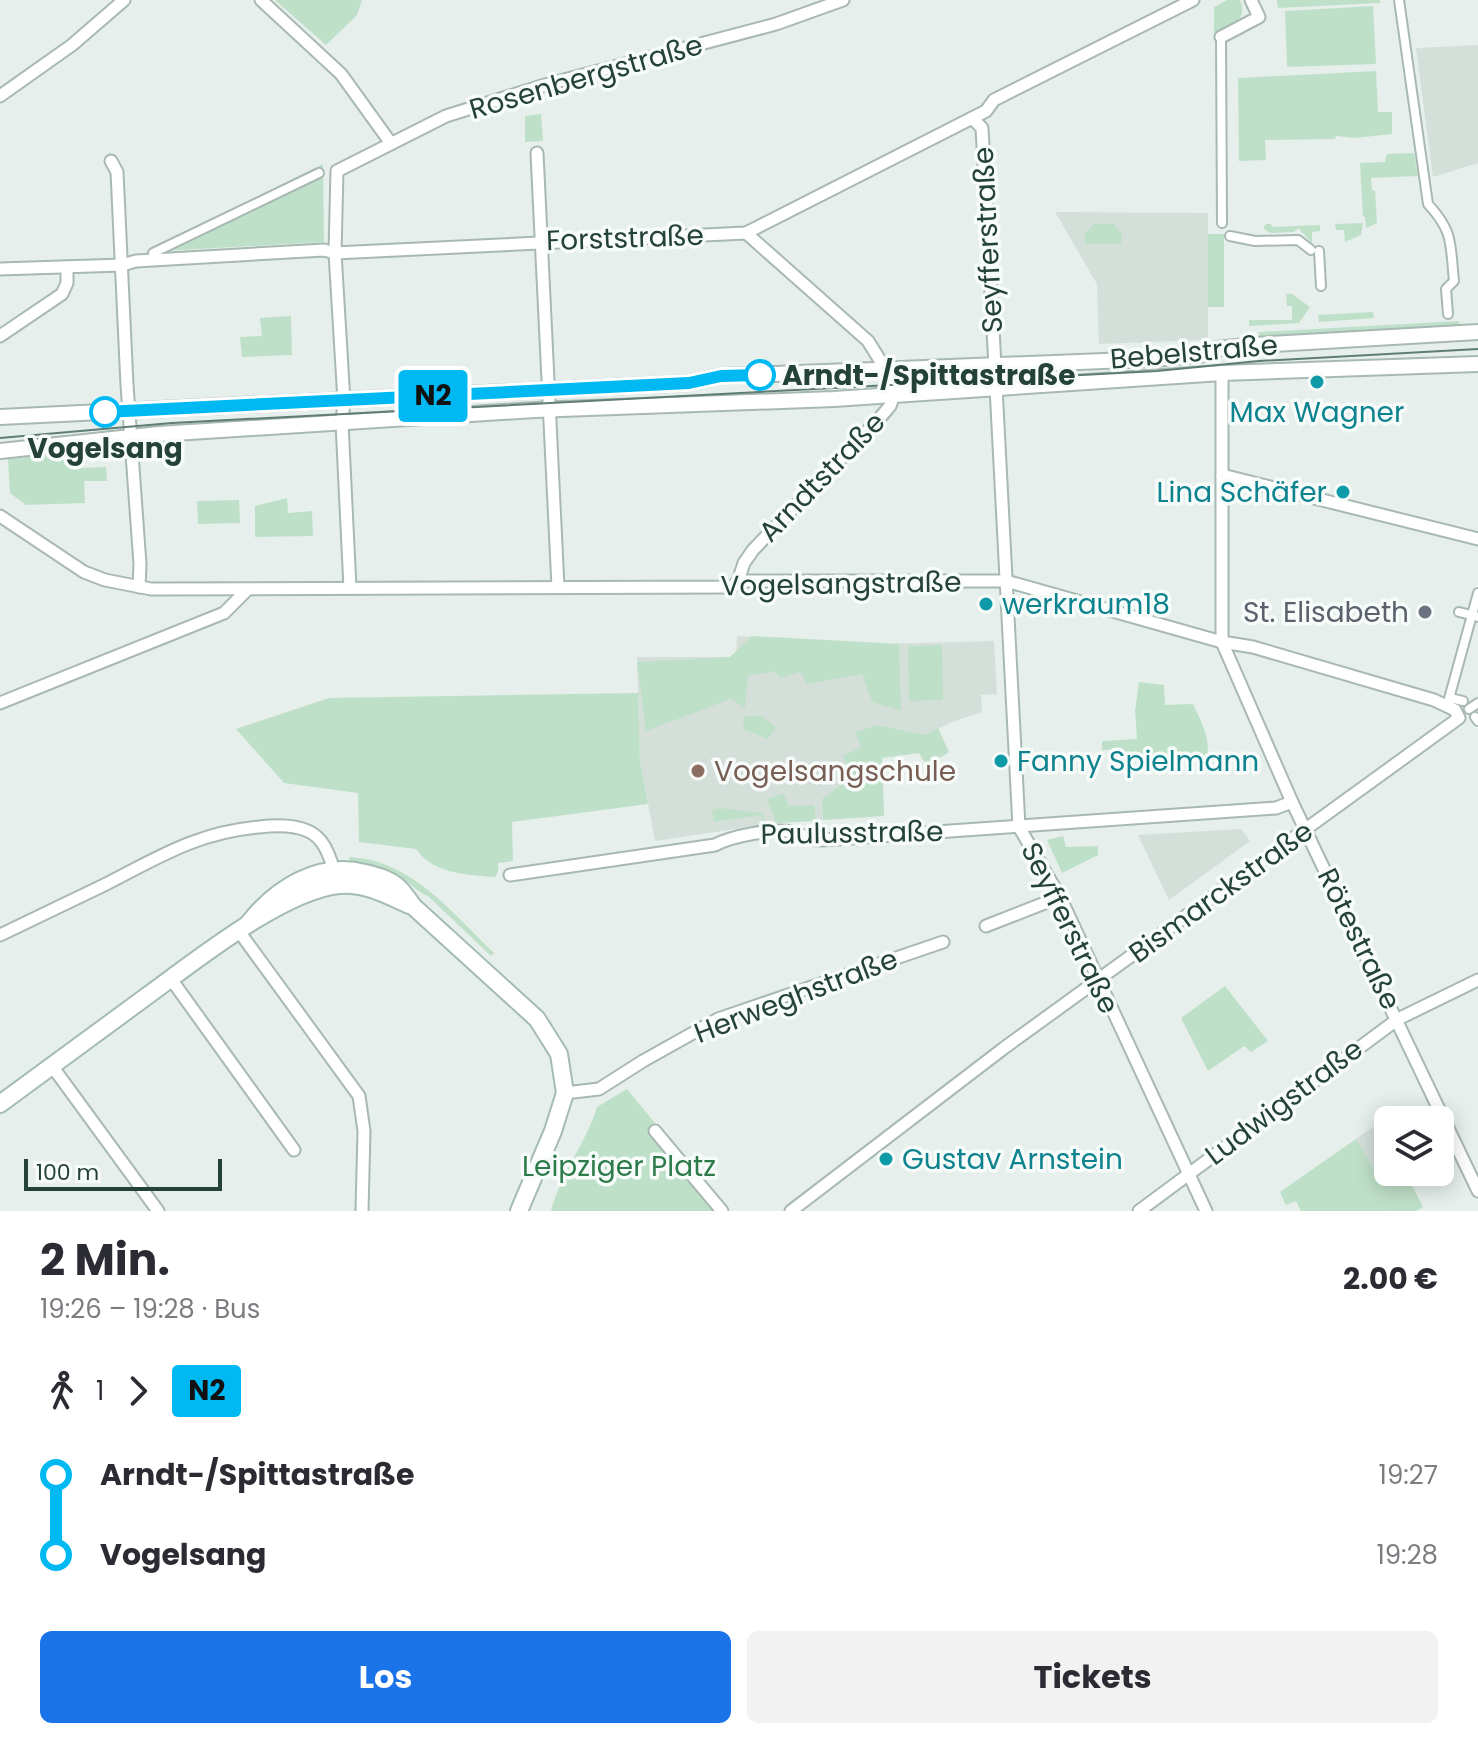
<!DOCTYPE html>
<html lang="de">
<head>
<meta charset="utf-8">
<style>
	body { margin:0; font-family:Poppins,sans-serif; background:#f2f2f3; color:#2b2b33; height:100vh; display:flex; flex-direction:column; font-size:30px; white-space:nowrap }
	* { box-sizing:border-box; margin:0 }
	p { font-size:26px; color:#7c7c81 }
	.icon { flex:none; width:44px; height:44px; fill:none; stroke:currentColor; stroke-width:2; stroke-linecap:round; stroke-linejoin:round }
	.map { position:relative; height:1211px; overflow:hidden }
	.panel { display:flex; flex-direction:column; background:#fff; flex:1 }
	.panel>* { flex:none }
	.badge { padding:0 16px; border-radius:6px; font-size:28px; line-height:52px }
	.fabs { position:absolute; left:1374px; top:1106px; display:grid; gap:16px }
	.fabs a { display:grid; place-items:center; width:80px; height:80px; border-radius:12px; background:#fff; box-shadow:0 4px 20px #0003; font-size:40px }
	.scale { position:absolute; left:24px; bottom:20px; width:198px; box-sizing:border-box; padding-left:8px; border:4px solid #24423a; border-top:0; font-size:22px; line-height:28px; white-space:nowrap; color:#24423a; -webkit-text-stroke:6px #f7fbf9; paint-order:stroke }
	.map>.badge { position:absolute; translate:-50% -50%; box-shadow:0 0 0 4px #fff }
	.legs { display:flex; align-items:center; gap:12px; height:88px; padding:0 40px; font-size:26px }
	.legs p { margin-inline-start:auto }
	.headline { display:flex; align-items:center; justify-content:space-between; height:136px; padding:0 40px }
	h1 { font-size:44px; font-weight:700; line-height:60px }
	.primary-button { display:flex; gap:16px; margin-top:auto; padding:16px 40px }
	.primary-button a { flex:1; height:92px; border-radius:12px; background:#1a73e8; color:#fff; font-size:32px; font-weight:700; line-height:92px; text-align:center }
	.primary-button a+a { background:#f2f2f3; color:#2b2b33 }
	ul { padding:0 40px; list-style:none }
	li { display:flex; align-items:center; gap:28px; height:80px; font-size:30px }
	li i { display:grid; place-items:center; width:12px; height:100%; margin:0 10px; background:currentColor }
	li i::after { content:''; width:20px; height:20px; margin:-10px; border:6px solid; border-radius:50%; background:#fff }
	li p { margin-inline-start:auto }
	li:first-child i { background:linear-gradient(#0000 50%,currentColor 0) }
	li:last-child i { background:linear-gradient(currentColor 50%,#0000 0) }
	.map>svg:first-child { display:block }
</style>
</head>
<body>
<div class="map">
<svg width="1478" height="1211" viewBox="0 0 1478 1211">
	<rect width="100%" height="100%" fill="#e6efeb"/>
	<!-- built -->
	<g fill="#d4dfda">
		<polygon points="1478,45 1478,163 1433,177 1416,48"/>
		<polygon points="1055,212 1208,213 1208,340 1099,344 1097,284"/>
		<polygon points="737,636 884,644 994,641 997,694 981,695 982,712 949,723 925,736 880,738 884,815 776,823 655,841 640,761 637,657 736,657"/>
		<polygon points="1241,829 1250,841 1169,900 1138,835"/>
		<polygon points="1383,1120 1388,1129 1388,1169 1377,1175 1356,1139"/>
	</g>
	<!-- green -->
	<g fill="#bfe0c8">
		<polygon points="275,0 362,0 357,15 326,45"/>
		<path d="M 1227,0 L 1240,0 C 1249,21 1231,25 1214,33 L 1214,7 Z"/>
		<polygon points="1277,0 1380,0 1380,3 1278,8"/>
		<polygon points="1373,6 1376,64 1287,67 1285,11"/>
		<polygon points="1376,71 1378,112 1392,112 1392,134 1355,138 1336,136 1335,139 1265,140 1266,160 1239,161 1238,78"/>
		<polygon points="541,114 543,141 525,142 525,116"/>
		<polygon points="1414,153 1418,176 1371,178 1372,190 1375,191 1377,223 1366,228 1365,217 1363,216 1360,163 1385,162 1387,154"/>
		<polygon points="323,164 324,242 146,252"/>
		<polygon points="1363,223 1361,235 1345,242 1344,230 1336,230 1335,224"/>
		<polygon points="1094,224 1114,224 1122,235 1121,244 1085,244 1085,233"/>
		<polygon points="1266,224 1271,224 1272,227 1320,225 1320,231 1312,232 1312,243 1298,228 1294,232 1270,233 1263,228"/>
		<rect x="1208" y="234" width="16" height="73"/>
		<polygon points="1286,294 1292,294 1310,307 1299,323 1249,326 1249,320 1292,320 1292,306 1287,306"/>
		<polygon points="1373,312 1374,318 1319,322 1318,315"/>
		<polygon points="291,316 292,355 242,357 240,337 262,336 260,318"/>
		<polygon points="1459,321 1460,328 1259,339 1259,332"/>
		<polygon points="75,453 77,468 106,467 107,481 84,481 85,503 26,505 10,493 8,459"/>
		<polygon points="287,498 288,513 312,511 313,536 255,537 255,506"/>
		<polygon points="239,500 240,523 198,524 197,501"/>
		<polygon points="752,636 899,644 901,711 872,702 862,674 807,684 800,672 780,678 775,671 748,676 745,708 731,699 646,731 637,662 730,657"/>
		<polygon points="942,645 943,700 909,701 908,646"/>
		<path d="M 1139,682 L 1164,685 L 1165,705 L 1193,704 C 1202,723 1211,739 1207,760 L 1114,760 L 1114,750 L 1102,750 L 1102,741 L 1137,739 L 1135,711 Z"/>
		<path d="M 638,693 L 640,761 L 648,804 L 512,822 L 513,861 L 498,863 L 498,872 L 495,877 C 468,875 433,874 416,849 L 359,842 L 358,793 L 284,783 L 236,729 L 329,698 Z"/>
		<polygon points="761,715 776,728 768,739 743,729 744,717"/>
		<polygon points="877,725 925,735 938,728 949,752 927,766 919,753 882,758 884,816 823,820 822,799 852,777 843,756 861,747 855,732"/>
		<polygon points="784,793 788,806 814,805 816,821 776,823 767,799"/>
		<polygon points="719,808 762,813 766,822 764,825 760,815 714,822 712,810"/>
		<polygon points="1063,836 1066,847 1098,846 1098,855 1062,873 1047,840"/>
		<path d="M 349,857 C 412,860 452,913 494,953 L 491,956 L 428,896 C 418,892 414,887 406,881 C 389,869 370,862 349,861 Z"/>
		<polygon points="1225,986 1268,1041 1251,1052 1244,1046 1208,1071 1181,1018"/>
		<path d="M 627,1089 L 655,1123 L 649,1131 L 715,1211 L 551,1211 C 561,1173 586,1143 597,1107 Z"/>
		<polygon points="1356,1139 1377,1175 1388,1169 1388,1172 1405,1172 1423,1207 1416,1211 1301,1211 1296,1201 1286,1205 1280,1192"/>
	</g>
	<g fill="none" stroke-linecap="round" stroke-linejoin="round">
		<!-- pedestrian casing -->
		<g stroke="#a8b8b2" stroke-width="12">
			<g id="pedestrian">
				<path d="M 1399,0 L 1428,204 C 1454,232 1450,244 1454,281 L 1446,289 L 1448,314"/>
				<polyline points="1221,37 1222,223"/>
				<polyline points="1230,236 1255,241 1298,240 1311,250"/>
				<polyline points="1319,251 1321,286"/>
				<polyline points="153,253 319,173"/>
				<polyline points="1459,612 1478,617"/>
				<polyline points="1450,698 1463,701"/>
				<polyline points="1447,706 1478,593"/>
				<polyline points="1469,709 1478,703"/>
				<polyline points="1475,717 1478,721"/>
			</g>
		</g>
		<!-- minor casing -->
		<g stroke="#a8b8b2" stroke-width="15">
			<g id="minor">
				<polyline points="261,0 341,74 390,142"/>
				<polyline points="1221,37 1259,17 1251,0"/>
				<polyline points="0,96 72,45 124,0"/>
				<polyline points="972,118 982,128 995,366"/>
				<polyline points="537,153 558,587"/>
				<polyline points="111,161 117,172 127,385 140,564 139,587"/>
				<polyline points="0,269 122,265 136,261 324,250 335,253 746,233 986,111 994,100 1193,0"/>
				<polyline points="0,336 62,294 67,283 67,267"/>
				<polyline points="1222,373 1222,642 1292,802 1478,1191"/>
				<polyline points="996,387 1019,827 1060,897 1206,1211"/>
				<polyline points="1222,475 1478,539"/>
				<polyline points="0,516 84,572 105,580 151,589 732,587 738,581 1006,581 1222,642 1253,647 1434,700 1455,710 1459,718 1004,1048 791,1211"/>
				<polyline points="738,581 744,563 753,550 878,420 890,406 894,395 886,370 868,341 746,233"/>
				<polyline points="350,588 342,423 344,401 335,253 337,171 446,116 545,85 776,24 843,0"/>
				<polyline points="0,703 224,613 247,590"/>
				<path d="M 510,875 L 715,845 C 732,836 773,828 792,832 C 805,835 807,840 822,840 L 1276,808 L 1292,802"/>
				<polyline points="986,926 1060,897"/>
				<polyline points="238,930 359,1096 364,1131 362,1211"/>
				<path d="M 0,935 C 33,919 67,903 100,887 C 156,859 194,833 259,827 C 275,825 293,824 308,831 C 326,839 330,859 336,876"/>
				<polyline points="171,979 294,1150"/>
				<polyline points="52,1066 158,1211"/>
				<polyline points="565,1093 599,1089 643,1061 718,1019 943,942"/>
				<polyline points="655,1131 722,1211"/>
				<polyline points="1139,1211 1398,1019 1478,980"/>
			</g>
		</g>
		<!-- tertiary casing -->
		<g stroke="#a8b8b2" stroke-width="18">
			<g id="tertiary">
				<polyline points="0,417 689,383 721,376 1154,359 1206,354 1217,349 1255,345 1478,332"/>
				<polyline points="0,451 159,434 535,410 834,399 1222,373 1478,364"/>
			</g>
		</g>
		<!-- secondary casing -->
		<g stroke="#a4bbb3" stroke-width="20">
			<g id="secondary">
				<path d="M 248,924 C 276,888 319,861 365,873 C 377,876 390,879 399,888 C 405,894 409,901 414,907 L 537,1019 L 559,1054 L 565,1093 L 553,1131 L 519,1211"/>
				<path d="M 0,1104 C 49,1068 98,1032 147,996 C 194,962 283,890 340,885 C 365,883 387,895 409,905"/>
			</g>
		</g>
		<!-- pedestrian -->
		<use href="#pedestrian" stroke="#fff" stroke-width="8"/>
		<!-- minor -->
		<use href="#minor" stroke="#fff" stroke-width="11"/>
		<!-- tertiary -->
		<use href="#tertiary" stroke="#fff" stroke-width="14"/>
		<!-- secondary -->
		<use href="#secondary" stroke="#fff" stroke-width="16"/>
		<!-- tram -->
		<polyline stroke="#5f7d75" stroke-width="2" points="0,438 172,423 1157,371 1259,361 1478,349"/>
	</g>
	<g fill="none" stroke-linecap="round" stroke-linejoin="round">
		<!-- line-1 casing -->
		<g stroke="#fff" stroke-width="18">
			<polyline id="line-1" points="105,412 689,383 721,376 760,375"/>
		</g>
		<!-- line-1 -->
		<use href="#line-1" stroke="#00b9f2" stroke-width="12"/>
	</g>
	<!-- markers -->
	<g fill="#fff" stroke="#00b9f2" stroke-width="4">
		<circle cx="760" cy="375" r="14"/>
		<circle cx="105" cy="412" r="14"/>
	</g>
	<g fill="#0f9aa8" stroke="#f7fbf9" stroke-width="3">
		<circle cx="1317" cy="382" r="8"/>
		<circle cx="1343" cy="492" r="8"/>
		<circle cx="986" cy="604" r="8"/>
		<circle cx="1001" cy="761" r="8"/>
		<circle cx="886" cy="1159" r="8"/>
	</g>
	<circle fill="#6b7280" stroke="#f7fbf9" stroke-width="3" cx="1425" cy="612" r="8"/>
	<circle fill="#8d6e63" stroke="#f7fbf9" stroke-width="3" cx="698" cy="771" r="8"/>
	<g text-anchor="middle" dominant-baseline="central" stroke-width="7" stroke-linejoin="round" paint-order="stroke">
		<!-- street labels -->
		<g font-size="28" fill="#24423a" stroke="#f7fbf9">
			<text transform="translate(586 77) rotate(-16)">Rosenbergstraße</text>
			<text transform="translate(625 238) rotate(-2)">Forststraße</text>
			<text transform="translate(988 240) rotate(-93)">Seyfferstraße</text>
			<text transform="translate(1194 352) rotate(-5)">Bebelstraße</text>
			<text transform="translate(822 477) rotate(-46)">Arndtstraße</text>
			<text transform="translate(841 584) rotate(-1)">Vogelsangstraße</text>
			<text transform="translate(852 833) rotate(-1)">Paulusstraße</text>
			<text transform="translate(1221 892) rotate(-36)">Bismarckstraße</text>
			<text transform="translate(1070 928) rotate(64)">Seyfferstraße</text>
			<text transform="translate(1359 939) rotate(64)">Rötestraße</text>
			<text transform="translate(796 996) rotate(-21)">Herweghstraße</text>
			<text transform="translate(1284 1102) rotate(-37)">Ludwigstraße</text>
		</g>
		<!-- stop labels -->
		<g font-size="28" font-weight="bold" fill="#24423a" stroke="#f7fbf9" text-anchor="start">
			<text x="782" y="375">Arndt-/Spittastraße</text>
			<text x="105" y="448" text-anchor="middle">Vogelsang</text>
		</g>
		<!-- culture labels -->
		<g font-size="28" fill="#0d838f" stroke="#f7fbf9" text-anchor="start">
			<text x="1317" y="412" text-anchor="middle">Max Wagner</text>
			<text x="1327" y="492" text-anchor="end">Lina Schäfer</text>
			<text x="1002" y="604">werkraum18</text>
			<text x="1017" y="761">Fanny Spielmann</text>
			<text x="902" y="1159">Gustav Arnstein</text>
		</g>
		<!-- worship labels -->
		<g font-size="28" fill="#5b616d" stroke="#f7fbf9" text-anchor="end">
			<text x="1409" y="612">St. Elisabeth</text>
		</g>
		<!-- education labels -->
		<g font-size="28" fill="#785e54" stroke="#f7fbf9" text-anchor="start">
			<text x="714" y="771">Vogelsangschule</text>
		</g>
		<!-- park labels -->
		<g font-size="28" fill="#2d7a4b" stroke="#f7fbf9">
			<text x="619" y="1166">Leipziger Platz</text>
		</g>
	</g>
</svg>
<div class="fabs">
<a><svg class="icon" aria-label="layers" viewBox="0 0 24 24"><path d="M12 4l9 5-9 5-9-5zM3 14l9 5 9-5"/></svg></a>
</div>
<div class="scale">100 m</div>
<b class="badge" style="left:433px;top:396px;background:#00b9f2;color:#111">N2</b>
</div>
<section class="panel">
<div class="headline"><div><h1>2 Min.</h1><p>19:26 – 19:28 · Bus</p></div><b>2.00 €</b></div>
<div class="legs"><svg class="icon" aria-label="walk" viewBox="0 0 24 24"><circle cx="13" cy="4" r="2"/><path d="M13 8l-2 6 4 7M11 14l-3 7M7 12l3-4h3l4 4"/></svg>1<svg class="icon" aria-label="forward" viewBox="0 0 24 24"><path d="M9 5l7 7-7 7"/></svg><b class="badge" style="background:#00b9f2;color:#111">N2</b></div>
<ul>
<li><i style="color:#00b9f2"></i><b>Arndt-/Spittastraße</b><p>19:27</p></li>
<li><i style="color:#00b9f2"></i><b>Vogelsang</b><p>19:28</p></li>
</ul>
<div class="primary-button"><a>Los</a><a>Tickets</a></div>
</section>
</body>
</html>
